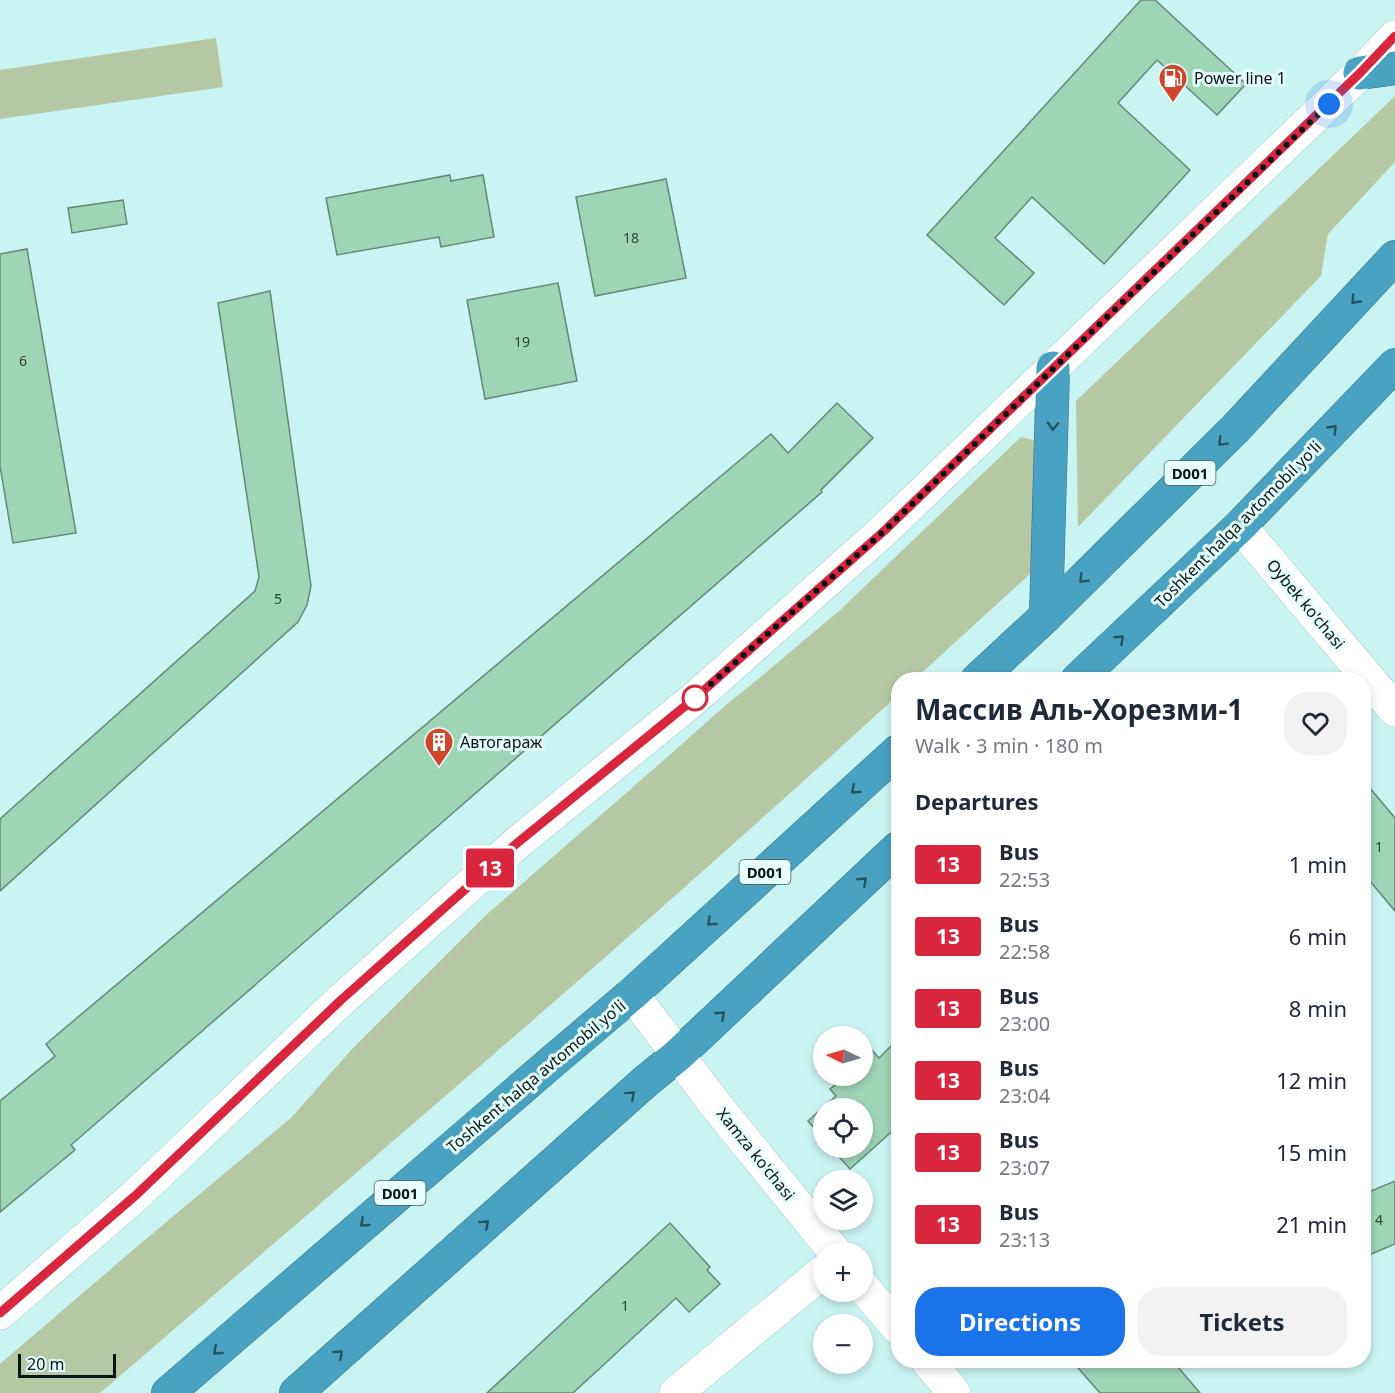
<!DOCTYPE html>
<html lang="en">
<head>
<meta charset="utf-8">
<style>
	body { margin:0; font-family:"Noto Sans",sans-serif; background:#f2f2f3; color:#1f2937; height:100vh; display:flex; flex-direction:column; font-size:22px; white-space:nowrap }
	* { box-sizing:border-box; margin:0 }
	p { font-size:20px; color:#747a83 }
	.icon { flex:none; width:33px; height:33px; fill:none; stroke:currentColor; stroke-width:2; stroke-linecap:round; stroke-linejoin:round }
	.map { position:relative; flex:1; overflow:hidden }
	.side { position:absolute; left:891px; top:672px; width:480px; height:696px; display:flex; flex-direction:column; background:#fff; border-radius:24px; box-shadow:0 3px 9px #0003 }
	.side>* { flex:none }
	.badge { padding:0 12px; border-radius:4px; font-size:21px; line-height:39px }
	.needle { width:39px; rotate:275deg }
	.buttons { position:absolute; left:813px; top:1026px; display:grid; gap:12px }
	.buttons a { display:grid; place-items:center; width:60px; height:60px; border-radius:50%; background:#fff; box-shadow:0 3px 9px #0003; font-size:30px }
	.scale { position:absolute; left:18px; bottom:15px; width:98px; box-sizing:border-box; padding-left:6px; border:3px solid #061514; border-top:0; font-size:16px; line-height:21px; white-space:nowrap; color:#061514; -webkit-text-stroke:4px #e5fefc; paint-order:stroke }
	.you { position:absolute; width:30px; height:30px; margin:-15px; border:4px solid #fff; border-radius:50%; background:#1a73e8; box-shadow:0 0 0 9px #1a73e833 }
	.map>.badge { position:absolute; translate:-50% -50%; box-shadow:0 0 0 3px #fff }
	h2 { padding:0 24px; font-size:22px; line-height:54px }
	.round { display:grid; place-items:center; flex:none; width:63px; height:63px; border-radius:24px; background:#f2f2f3 }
	.headline { display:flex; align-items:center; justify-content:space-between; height:102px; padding:0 24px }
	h1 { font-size:28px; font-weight:700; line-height:45px }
	.primary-button { display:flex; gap:12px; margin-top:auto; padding:12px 24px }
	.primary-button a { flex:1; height:69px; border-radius:24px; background:#1a73e8; color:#fff; font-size:24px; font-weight:700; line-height:69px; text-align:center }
	.primary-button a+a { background:#f2f2f3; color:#1f2937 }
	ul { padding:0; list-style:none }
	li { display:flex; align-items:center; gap:18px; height:72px; padding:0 24px }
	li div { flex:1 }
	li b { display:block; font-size:22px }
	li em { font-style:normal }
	li .badge { min-width:66px; font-weight:700; text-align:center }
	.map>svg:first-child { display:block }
</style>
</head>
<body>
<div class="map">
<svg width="1395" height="1393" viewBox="0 0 1395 1393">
	<rect width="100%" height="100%" fill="#caf4f2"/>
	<!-- green -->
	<g fill="#b5c7a3">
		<polygon points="216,38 223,87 0,119 0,70"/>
		<polygon points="1395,96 1395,162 1328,234 1321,276 1078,527 1076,401"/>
		<path d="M 1021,437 L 1038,441 L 1032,572 L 915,679 L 898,680 L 898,695 C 638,934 368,1162 100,1393 L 0,1393 L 0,1364 L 140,1244 L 292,1117 L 352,1049 L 485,916 L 656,767 L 726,705 L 757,680 L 839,611 Z"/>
	</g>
	<!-- building -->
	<g fill="#9ed5b7" stroke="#688776" stroke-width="1.5">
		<polygon points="1141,0 1155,0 1246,84 1217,115 1157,60 1118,103 1190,170 1104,264 1032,197 995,238 1034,273 1004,305 927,235"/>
		<polygon points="450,175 451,181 483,175 494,237 441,247 439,237 337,255 326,198"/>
		<polygon points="666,179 686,278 595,296 576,197"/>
		<polygon points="123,200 127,224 72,233 68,208"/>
		<polygon points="27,249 76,533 13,543 0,466 0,254"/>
		<polygon points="558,283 577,381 485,399 467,300"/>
		<polygon points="270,291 311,586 307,605 298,622 0,891 0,819 255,591 259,577 218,303"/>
		<polygon points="837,403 873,438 821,490 822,492 71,1145 75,1150 0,1212 0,1101 55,1056 46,1044 771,434 788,453"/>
		<polygon points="1364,781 1395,818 1395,911 1364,874"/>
		<polygon points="862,1039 879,1058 898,1039 898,1126 850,1169 831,1148 862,1148 862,1108 824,1108 824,1139 808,1121 836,1096 830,1089 846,1076 862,1076"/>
		<polygon points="1395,1181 1395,1244 1364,1257 1364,1194"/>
		<polygon points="670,1223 710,1267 707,1270 720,1284 689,1312 676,1298 573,1393 487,1393"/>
		<polygon points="1071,1360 1172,1360 1200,1393 1100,1393"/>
	</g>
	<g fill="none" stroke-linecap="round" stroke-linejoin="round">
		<!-- minor casing -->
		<g stroke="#a3ccca" stroke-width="34">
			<g id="minor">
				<polyline points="1240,526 1395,710"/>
				<polyline points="632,994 715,1104 835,1252"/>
				<polyline points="862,1286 898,1328"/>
				<polyline points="0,1313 136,1195 341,1000 516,844 695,698 883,531 1360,73 1395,37"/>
				<polyline points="927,1360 954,1393"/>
				<polyline points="676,1393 824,1271"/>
			</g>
		</g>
		<!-- highway casing -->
		<g stroke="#327184" stroke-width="34">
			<g id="highway">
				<polyline points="1360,73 1395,68"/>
				<polyline points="1046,616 1053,368"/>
				<polyline points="977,680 1046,616 1235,429 1395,257"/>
				<polyline points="1077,680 1240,526 1395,365"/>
				<polyline points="168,1393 553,1061 632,994 898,751"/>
				<polyline points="296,1393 646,1081 678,1055 898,848"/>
			</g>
		</g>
		<!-- minor -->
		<use href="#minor" stroke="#fff" stroke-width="33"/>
		<!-- highway -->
		<use href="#highway" stroke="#49a2c1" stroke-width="33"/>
	</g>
	<!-- one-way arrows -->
	<defs><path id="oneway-chevron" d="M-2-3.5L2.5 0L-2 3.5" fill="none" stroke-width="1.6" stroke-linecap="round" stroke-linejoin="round" transform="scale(1.5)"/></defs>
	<g stroke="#245462">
		<use href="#oneway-chevron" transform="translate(1355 300) rotate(133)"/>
		<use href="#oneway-chevron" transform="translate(1053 426) rotate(92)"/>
		<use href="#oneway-chevron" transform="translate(1333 429) rotate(-46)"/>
		<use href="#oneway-chevron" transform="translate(1222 442) rotate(135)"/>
		<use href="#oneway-chevron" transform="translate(1083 579) rotate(135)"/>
		<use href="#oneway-chevron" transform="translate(1120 639) rotate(-43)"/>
		<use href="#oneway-chevron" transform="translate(855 790) rotate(138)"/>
		<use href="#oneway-chevron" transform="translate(863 881) rotate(-43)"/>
		<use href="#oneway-chevron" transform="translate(711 922) rotate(138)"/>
		<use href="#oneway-chevron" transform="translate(721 1015) rotate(-43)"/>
		<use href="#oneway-chevron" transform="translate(631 1095) rotate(-42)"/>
		<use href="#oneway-chevron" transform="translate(364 1223) rotate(139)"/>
		<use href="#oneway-chevron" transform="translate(485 1224) rotate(-42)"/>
		<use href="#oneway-chevron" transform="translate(217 1351) rotate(139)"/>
		<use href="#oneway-chevron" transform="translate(339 1354) rotate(-42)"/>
	</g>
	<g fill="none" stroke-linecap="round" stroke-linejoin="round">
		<!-- line casing -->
		<g stroke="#fff" stroke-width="14">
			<polyline id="line" points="0,1313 136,1195 341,1000 516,844 695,698 884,531 1360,73 1395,36"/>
		</g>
		<!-- line -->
		<use href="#line" stroke="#d7263d" stroke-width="9"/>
		<!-- walk -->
		<polyline stroke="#061514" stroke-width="6" stroke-dasharray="0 10.8" points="695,698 884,531 1329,104"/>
	</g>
	<!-- icons -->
	<defs>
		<g id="fuel-pin" transform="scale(1.5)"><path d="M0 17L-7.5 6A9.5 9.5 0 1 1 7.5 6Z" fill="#d1462b" stroke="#e5fefc"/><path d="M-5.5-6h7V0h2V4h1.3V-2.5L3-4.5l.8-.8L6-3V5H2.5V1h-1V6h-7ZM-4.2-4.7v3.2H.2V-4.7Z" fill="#fff"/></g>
		<g id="building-pin" transform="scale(1.5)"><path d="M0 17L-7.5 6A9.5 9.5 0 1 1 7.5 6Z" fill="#d1462b" stroke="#e5fefc"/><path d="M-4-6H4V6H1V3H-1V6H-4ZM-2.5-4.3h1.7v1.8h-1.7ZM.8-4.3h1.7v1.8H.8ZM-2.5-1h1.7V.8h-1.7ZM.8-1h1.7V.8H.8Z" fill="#fff"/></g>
	</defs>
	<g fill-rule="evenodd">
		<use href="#fuel-pin" x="1173" y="78"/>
		<use href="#building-pin" x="439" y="742"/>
	</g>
	<!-- markers -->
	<circle fill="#fff" stroke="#d7263d" stroke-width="3" cx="695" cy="698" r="12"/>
	<g text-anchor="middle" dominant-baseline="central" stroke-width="6" stroke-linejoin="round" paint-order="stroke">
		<!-- number labels -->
		<g font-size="14" fill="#2c453d">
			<text x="631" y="237">18</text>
			<text x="522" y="341">19</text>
			<text x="23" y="360">6</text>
			<text x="278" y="598">5</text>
			<text x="1379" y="846">1</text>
			<text x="1379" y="1219">4</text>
			<text x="625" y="1305">1</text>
		</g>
		<!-- shield labels -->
		<g fill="#e5fefc" stroke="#495b5a" stroke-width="1.5">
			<rect x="1164.5" y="461" width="51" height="24" rx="4.5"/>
			<rect x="739.5" y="860" width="51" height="24" rx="4.5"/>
			<rect x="374.5" y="1181" width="51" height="24" rx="4.5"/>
		</g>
		<g font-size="15" font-weight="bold" fill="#061514">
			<text x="1190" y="473">D001</text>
			<text x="765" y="872">D001</text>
			<text x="400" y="1193">D001</text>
		</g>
		<!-- poi labels -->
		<g font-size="16" fill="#061514" stroke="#e5fefc" text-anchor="start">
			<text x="1194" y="78">Power line 1</text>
			<text x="460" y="742">Автогараж</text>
		</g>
		<!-- street labels -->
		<g font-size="16" fill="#061514" stroke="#e5fefc">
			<text transform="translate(1238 524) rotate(-45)">Toshkent halqa avtomobil yo'li</text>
			<text transform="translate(1306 604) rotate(50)">Oybek ko'chasi</text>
			<text transform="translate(536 1076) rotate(-40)">Toshkent halqa avtomobil yo'li</text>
			<text transform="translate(756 1154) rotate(51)">Xamza ko'chasi</text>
		</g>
	</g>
</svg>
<div class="buttons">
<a><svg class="needle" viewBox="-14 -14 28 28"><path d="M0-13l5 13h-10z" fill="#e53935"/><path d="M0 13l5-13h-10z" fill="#747a83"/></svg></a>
<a><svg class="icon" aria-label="locate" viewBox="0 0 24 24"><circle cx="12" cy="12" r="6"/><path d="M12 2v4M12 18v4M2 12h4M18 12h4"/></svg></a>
<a><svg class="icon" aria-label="layers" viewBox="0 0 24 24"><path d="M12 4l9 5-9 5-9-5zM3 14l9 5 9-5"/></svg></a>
<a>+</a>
<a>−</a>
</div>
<div class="scale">20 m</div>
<div class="you" style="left:1329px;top:104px"></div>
<b class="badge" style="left:490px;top:868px;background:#d7263d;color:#fff">13</b>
<section class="side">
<div class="headline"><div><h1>Массив Аль-Хорезми-1</h1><p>Walk · 3 min · 180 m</p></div><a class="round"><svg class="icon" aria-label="heart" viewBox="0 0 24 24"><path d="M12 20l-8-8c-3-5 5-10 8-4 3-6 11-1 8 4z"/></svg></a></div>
<h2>Departures</h2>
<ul>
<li><span class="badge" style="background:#d7263d;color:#fff">13</span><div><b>Bus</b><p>22:53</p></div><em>1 min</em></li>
<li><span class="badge" style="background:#d7263d;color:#fff">13</span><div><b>Bus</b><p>22:58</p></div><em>6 min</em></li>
<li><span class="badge" style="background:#d7263d;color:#fff">13</span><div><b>Bus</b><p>23:00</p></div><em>8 min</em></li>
<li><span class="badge" style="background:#d7263d;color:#fff">13</span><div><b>Bus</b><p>23:04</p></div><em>12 min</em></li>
<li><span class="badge" style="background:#d7263d;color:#fff">13</span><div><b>Bus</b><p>23:07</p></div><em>15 min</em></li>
<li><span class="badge" style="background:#d7263d;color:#fff">13</span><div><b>Bus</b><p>23:13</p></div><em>21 min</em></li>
</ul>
<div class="primary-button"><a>Directions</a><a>Tickets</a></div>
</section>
</div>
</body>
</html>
